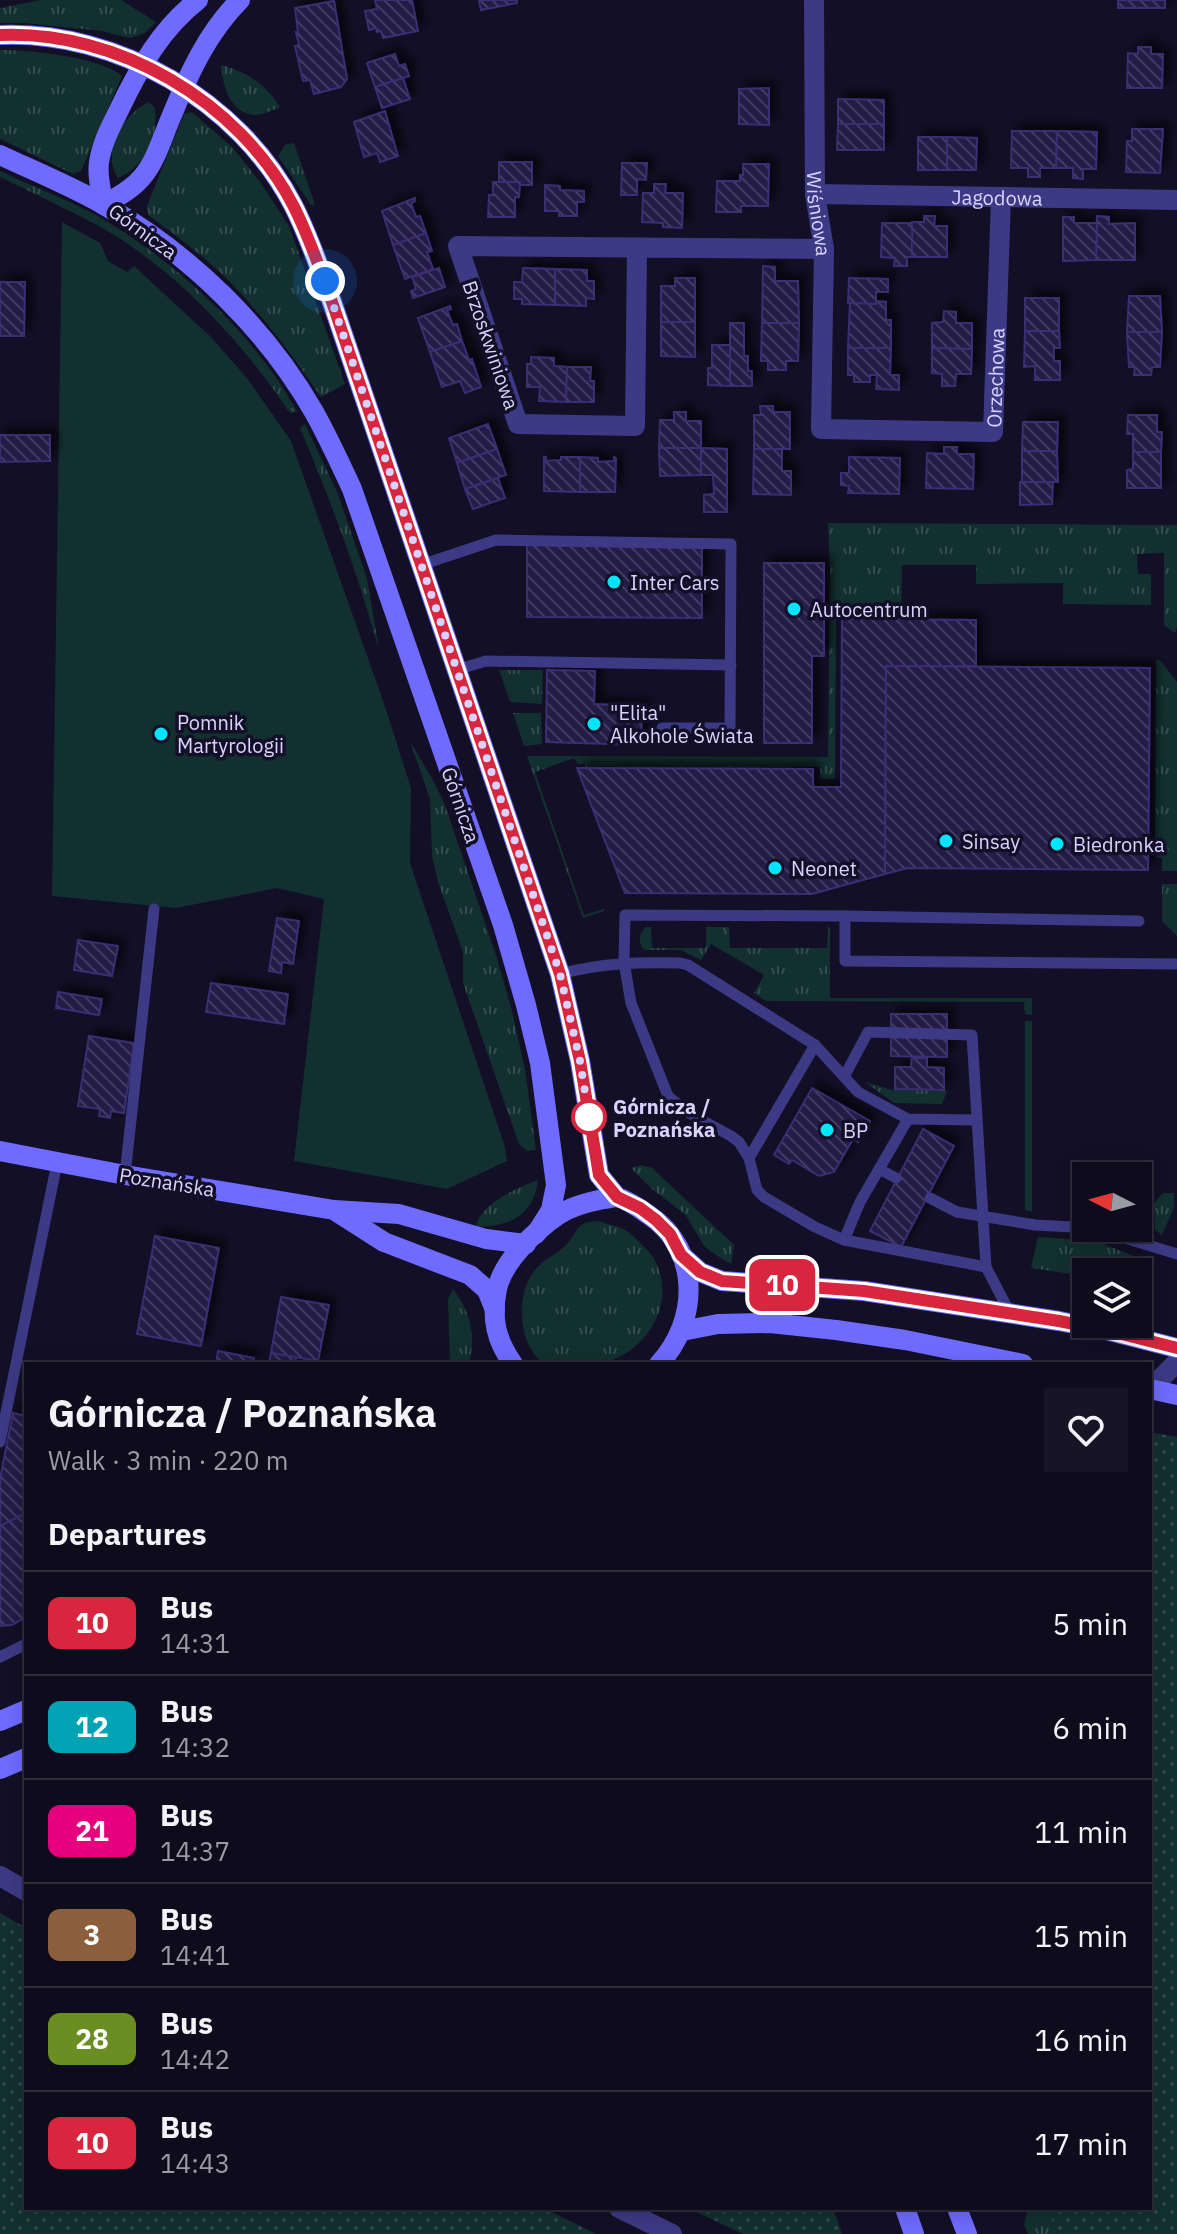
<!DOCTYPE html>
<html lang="en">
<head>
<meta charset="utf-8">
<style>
	body { margin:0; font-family:"IBM Plex Sans",sans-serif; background:#171425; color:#f1f3f6; height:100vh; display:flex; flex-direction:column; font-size:30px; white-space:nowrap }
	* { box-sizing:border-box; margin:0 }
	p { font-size:26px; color:#9b9ba3 }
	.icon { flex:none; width:44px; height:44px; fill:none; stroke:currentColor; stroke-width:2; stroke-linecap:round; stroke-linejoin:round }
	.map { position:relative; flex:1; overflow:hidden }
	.panel { position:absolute; left:24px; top:1362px; width:1128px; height:848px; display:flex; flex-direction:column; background:#0e0b1c; border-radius:0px; box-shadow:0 4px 20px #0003,0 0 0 2px #2e2b3b }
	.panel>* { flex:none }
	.badge { padding:0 16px; border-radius:12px; font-size:28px; line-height:52px }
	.needle { width:52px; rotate:276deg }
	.fabs { position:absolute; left:1072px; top:1162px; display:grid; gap:16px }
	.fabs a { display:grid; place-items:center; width:80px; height:80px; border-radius:0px; background:#0e0b1c; box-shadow:0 4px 20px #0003,0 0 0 2px #2e2b3b; font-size:40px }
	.you { position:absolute; width:40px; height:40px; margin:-20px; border:6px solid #fff; border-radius:50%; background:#1a73e8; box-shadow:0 0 0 12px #1a73e833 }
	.map>.badge { position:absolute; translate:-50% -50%; box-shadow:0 0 0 4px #fff }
	h2 { padding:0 24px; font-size:30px; line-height:72px }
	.round { display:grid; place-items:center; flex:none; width:84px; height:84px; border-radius:0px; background:#171425 }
	.head { display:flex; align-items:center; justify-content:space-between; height:136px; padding:0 24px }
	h1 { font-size:38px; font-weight:800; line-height:60px }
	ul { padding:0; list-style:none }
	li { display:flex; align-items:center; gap:24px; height:104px; padding:0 24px; border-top:2px solid #2e2b3b }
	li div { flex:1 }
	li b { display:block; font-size:30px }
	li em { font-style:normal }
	li .badge { min-width:88px; font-weight:700; text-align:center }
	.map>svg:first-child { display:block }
</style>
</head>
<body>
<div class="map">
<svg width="1177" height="2234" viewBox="0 0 1177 2234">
	<defs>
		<pattern id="grass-tufts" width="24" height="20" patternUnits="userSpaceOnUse" patternTransform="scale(2)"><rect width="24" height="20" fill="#12302f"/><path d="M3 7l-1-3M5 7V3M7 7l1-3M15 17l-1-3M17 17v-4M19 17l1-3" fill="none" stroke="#344d4e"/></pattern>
		<pattern id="garden-dots" width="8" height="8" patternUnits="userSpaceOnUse" patternTransform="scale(2)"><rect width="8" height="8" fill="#12302f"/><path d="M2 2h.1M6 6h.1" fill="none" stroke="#344d4e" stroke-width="1.8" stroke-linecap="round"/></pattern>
		<pattern id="building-back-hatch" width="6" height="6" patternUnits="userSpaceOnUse" patternTransform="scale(2)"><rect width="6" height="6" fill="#241b47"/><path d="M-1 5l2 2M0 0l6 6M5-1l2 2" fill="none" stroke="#433b63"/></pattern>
		<filter id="shadow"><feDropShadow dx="7" dy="-7" stdDeviation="4" flood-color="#0009"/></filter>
	</defs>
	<rect width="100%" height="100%" fill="#130f26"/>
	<!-- grass -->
	<g fill="url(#grass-tufts)">
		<polygon points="41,0 121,0 156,22 145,33 130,38 102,31 25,23 0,23 0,8"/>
		<path d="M 0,50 C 29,50 101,57 122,76 L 81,171 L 73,174 L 0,139 Z"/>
		<path d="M 221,65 C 249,73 264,83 280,107 C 273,110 263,115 255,115 C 229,113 223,86 221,65 Z"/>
		<path d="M 149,102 L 155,108 C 158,137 146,166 118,178 C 100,151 123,114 149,102 Z"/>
		<path d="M 192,112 L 232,147 L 261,183 L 289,226 L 345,384 L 321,397 C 294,358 266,320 234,286 C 208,259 178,237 148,215 L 147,206 L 184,114 Z"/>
		<polygon points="294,143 315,205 311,205 278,156 285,145"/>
		<path d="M 0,171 C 35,188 73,201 106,221 C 168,258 227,311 270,369 C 280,382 288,397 297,411 L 290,413 C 241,341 177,270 99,226 C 67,209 33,193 0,177 Z"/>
		<path d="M 305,424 L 338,494 L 367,579 L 379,650 C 358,574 331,501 300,428 Z"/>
		<polygon points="828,523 1177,525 1177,627 1175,633 1164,625 1164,553 1137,554 1138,574 1151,574 1151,605 1063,604 1063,583 976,584 976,565 902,565 901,613 836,613 835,779 820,779 820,767 585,767 585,764 578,764 574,758 535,772 584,915 604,909 604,911 583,918 527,756 828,757 830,573"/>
		<polygon points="1156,660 1160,660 1177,682 1177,871 1162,871 1162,858 1155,857"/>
		<polygon points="499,670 543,670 542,704 510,702"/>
		<polygon points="513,713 541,713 542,744 524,746"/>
		<polygon points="410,741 435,784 445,805 496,955 512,1011 525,1069 536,1150 527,1151 519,1144 463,983 463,952 438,882 432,855 430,799"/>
		<polygon points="1162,884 1177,884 1177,936 1162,921"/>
		<path d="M 646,927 L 651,927 L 652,948 L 706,948 L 706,927 L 729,927 L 730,948 L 827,948 L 828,927 L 830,927 L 830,998 L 1032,998 L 1032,1015 L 1025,1014 L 1024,1002 L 766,1001 L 754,993 L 764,975 L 711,944 L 701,960 L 681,950 L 646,950 L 643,949 C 638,941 639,933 646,927 Z"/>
		<polygon points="1025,1021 1032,1021 1032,1212 1025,1210"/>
		<polygon points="865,1082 892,1090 947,1091 942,1104 894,1103"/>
		<polygon points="642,1165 652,1168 734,1245 731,1264 716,1255 704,1246 686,1215 652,1189 631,1168"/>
		<path d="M 538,1180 C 533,1217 509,1226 476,1227 C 479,1205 518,1187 538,1180 Z"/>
		<polygon points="1163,1193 1174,1193 1174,1208 1162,1235 1155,1230 1154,1203"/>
		<path d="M 598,1221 C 607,1224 618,1226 627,1231 C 632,1234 636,1239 640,1243 C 644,1247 650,1252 653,1257 C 675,1293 656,1338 621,1356 C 596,1369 569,1360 542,1363 C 518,1342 515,1295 535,1270 C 543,1259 556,1255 565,1246 C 579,1232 574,1222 598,1221 Z"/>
		<polygon points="1038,1237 1097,1241 1150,1263 1143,1278 1138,1281 1138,1272 1086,1272 1086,1276 1031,1268"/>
		<path d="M 453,1289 C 471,1313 476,1335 469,1364 L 450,1364 L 448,1299 Z"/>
		<polygon points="1028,2208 1048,2208 1057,2234 1028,2234 1024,2224"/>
	</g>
	<!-- park -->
	<polygon fill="#12302f" points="62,222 100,243 108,261 127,272 134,266 211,337 247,378 291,441 386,709 411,788 410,863 505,1147 507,1161 447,1189 294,1161 324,899 277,888 176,908 52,896"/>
	<!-- garden -->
	<g fill="url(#garden-dots)">
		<polygon points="1150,1432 1177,1437 1177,2234 1057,2234 1048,2208 1150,2208"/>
		<polygon points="0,1913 26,1928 26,2208 544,2208 596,2234 0,2234"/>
		<polygon points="688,2208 833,2208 842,2234 743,2234"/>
	</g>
	<!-- building -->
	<g fill="url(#building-back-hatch)" stroke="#3b2d73" stroke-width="2" filter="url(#shadow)">
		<polygon points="375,0 412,0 418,31 383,38 381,31 377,32 376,28 369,30 365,11 377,9"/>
		<polygon points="479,0 517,0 517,3 481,10"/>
		<rect x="1118" y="0" width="47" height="8"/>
		<polygon points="334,1 347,79 341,87 314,94 310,80 303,81 295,46 299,45 296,32 298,32 295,8"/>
		<polygon points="1138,47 1151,47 1151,54 1163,54 1162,88 1127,88 1128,53 1138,54"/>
		<polygon points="395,54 399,66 405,64 409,76 375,87 367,63"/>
		<polygon points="403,78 410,99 382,108 375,87"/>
		<polygon points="769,88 769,125 739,124 739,89"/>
		<polygon points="838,99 884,100 884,124 838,124"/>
		<polygon points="385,111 398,156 380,162 377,153 364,157 354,122"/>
		<polygon points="838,124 884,124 884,150 837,150"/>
		<polygon points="1132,129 1163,129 1160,173 1126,172 1127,141 1132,141"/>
		<polygon points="1012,131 1057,131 1056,168 1040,168 1040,177 1028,177 1028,168 1011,168"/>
		<polygon points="1057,131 1097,132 1096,169 1083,169 1083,179 1073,178 1073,168 1056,168"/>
		<rect x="918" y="137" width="29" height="33"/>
		<polygon points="947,137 977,138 976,170 947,170"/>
		<polygon points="499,162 532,162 532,185 520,185 520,182 499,182"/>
		<polygon points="622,163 647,163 646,180 637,179 637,195 621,195"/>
		<polygon points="743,164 769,164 768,206 741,206 741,212 716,212 717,181 740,181 740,175 743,175"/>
		<polygon points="493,182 520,182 519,197 515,197 515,217 488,217 489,195 493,195"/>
		<polygon points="654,184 666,184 665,193 683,193 682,228 663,227 663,223 642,222 643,193 654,193"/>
		<polygon points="545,185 560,186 560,190 584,191 584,202 577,202 577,216 559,216 559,211 545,211"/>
		<polygon points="415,198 415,201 411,203 416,217 420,216 426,233 393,245 382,211"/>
		<polygon points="924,216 935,216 934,226 947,226 947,257 912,257 912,222 924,222"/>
		<polygon points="1097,216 1109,217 1109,224 1135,223 1135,260 1096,260"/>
		<polygon points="1063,217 1074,217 1074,223 1097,223 1096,260 1063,261"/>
		<polygon points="882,223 912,223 912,257 907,257 907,266 894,266 895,258 881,257"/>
		<polygon points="426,233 432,251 427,252 433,269 405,279 393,245"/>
		<polygon points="763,266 775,267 775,281 798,281 799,323 762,323"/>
		<polygon points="439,268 445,287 413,298 411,291 416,289 412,277"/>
		<polygon points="523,268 555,269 555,305 522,304 522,299 514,299 514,282 522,282"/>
		<polygon points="555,269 587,270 587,281 594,281 594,299 586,298 586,306 555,305"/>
		<polygon points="675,278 695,278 695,322 661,322 661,286 675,286"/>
		<polygon points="849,278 888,279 888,292 876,292 876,304 848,303"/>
		<polygon points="0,282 25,282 24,336 0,336"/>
		<polygon points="1129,296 1160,296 1162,332 1127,332"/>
		<rect x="1025" y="298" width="34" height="33"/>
		<polygon points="876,301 886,302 886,320 891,320 891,348 848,348 850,303 876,304"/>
		<polygon points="450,306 451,309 447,310 453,325 457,324 462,341 430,352 418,318"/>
		<polygon points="944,311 956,312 956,323 972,323 972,349 932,348 932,323 943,322"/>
		<polygon points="661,322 695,322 695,357 661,356"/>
		<polygon points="730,323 744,323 744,356 748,356 748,371 752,371 752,386 730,386"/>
		<polygon points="762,323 799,323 798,361 786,361 786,370 768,370 768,361 761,361"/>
		<polygon points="1025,331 1059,331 1060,348 1054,348 1054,361 1060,361 1060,380 1035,380 1035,366 1024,367"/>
		<polygon points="1127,332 1162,332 1160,367 1152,367 1151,375 1134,375 1135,367 1129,367"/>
		<polygon points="462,341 469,360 472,359 481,387 465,393 460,381 442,387 430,352"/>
		<polygon points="712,345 730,345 730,386 708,385 708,368 712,368"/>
		<polygon points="848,348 891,348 890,375 899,375 899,390 876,389 877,375 870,375 870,382 854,382 854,375 848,375"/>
		<polygon points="932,348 972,349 971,374 956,374 955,386 942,386 942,374 932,373"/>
		<polygon points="531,357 554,358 554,366 567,367 566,402 539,401 540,387 527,387 527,364 531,364"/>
		<polygon points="567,367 591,367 590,381 594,381 594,402 566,402"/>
		<polygon points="760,406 773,406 773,412 790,412 790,449 754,449 754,415 761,415"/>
		<polygon points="674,412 686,412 686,421 701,421 701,448 659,448 660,420 674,420"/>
		<polygon points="1128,415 1157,415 1157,432 1162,432 1161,452 1133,452 1133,434 1127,434"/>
		<polygon points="1023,422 1058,422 1057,451 1022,451"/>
		<polygon points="488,424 497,449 457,463 449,438"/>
		<polygon points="0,435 50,435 50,461 0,462"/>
		<polygon points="944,447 957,447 957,454 974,454 973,489 926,488 927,453 944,454"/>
		<polygon points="659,448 701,448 701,475 660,476"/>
		<polygon points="701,448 727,449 727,512 704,512 704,495 714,494 713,475 701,475"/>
		<polygon points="497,449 506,475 465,489 457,463"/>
		<polygon points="754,449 782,449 782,471 791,471 791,495 753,494"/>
		<polygon points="1022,451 1057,451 1058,482 1022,482"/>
		<polygon points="1133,452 1161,452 1161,488 1127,488 1127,470 1133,469"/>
		<polygon points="544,457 546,457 546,461 561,460 561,457 580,457 580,492 544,491"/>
		<polygon points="580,457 598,458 598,462 614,461 614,457 616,458 615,492 580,492"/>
		<polygon points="849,457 900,458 899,494 848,493 849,486 841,485 841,473 849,473"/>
		<polygon points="498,478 505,498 473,509 465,489"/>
		<polygon points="1020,482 1053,482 1052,504 1020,505"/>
		<polygon points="527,545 702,548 702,618 527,617"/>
		<polygon points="764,563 824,563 824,656 812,656 812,743 764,743"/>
		<polygon points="842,619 976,620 976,666 886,666 885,874 812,894 625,893 577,768 813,769 813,787 841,787"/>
		<polygon points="886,666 1150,668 1148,870 908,868 885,874"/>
		<polygon points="547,670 595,671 594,704 642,706 641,745 546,742"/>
		<polygon points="277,918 299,921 293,964 282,962 281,973 269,971"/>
		<polygon points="78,940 118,946 112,976 74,970"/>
		<polygon points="211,983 288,994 284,1024 206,1012"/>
		<polygon points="58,992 102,999 99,1015 56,1008"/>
		<polygon points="891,1014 947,1014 947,1057 891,1056"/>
		<polygon points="89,1036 134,1043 124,1113 111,1111 110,1118 99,1116 100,1109 78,1106"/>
		<polygon points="912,1058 927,1058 927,1067 944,1068 944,1090 895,1089 895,1067 911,1067"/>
		<polygon points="812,1088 870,1121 858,1142 853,1139 834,1172 819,1176 792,1160 789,1164 774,1155"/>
		<polygon points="923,1129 954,1146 901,1247 870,1231"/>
		<polygon points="155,1236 219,1248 201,1346 137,1334"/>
		<polygon points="281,1297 329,1305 318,1361 271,1353"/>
		<polygon points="218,1351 254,1358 253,1364 216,1364"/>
		<polygon points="271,1353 296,1357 295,1364 269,1364"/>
		<polygon points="13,1413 26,1416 26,1513 0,1526 0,1479"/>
		<polygon points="26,1513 26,1617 12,1625 0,1626 0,1526"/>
	</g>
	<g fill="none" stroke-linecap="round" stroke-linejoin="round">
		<!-- lane -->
		<g stroke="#3d3a85" stroke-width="11">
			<polyline points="421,565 496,540 731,544 730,728 662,728"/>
			<polyline points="456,670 486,661 731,665"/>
			<polyline points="845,916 845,961 1177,964"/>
			<path d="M 560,974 C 601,963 637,962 680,963 L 688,965 L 815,1045 L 858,1092 L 908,1119 L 977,1120"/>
			<polyline points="844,1077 868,1032 972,1035 986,1267 1010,1313"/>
			<polyline points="749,1158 815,1045"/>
			<polyline points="879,1169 896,1178"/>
			<polyline points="125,1175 154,909"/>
			<polyline points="930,1198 957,1212 1035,1225 1073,1227 1108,1233 1177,1254"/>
			<polyline points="844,1240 860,1202 908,1119"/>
			<polyline points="986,1267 844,1240 815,1227 764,1197 757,1190 749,1158 739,1142 731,1136 687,1112 668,1096 631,1003 624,962 625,915 845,916 1139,921"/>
			<polyline points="0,1442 57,1163"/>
			<polyline points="0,1657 26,1644"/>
		</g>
		<!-- street -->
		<g stroke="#3d3a85" stroke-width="20">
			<path id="s1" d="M 814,0 L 815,194 L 824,249 L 821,429 L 993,432 L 1001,198"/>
			<path id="s2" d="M 815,194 L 1177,200"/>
			<polyline points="637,248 635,426 518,424 458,246 824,249"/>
			<polyline points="1150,1389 1177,1362"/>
			<polyline points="0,1876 26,1891"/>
			<polyline points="619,2208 672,2234"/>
		</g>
		<!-- secondary -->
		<g stroke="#6f6bff" stroke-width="20">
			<path d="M 0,35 C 117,30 239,101 293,205 C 309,236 320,269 332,302 L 560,974 L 580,1061 L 599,1175 L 617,1197"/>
			<path d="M 0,155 C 34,171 71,186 104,205 C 189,253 266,328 314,412 C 328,437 340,463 352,489 L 503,925 L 526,1005 L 540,1063 L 556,1185 L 551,1210 L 536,1234"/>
			<path d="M 104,205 C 117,197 133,189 143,176 C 157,159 163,135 172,115 C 189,73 208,32 240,0"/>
			<path d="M 104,205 C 101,191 97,176 99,162 C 102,143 111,126 119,110 C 139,68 161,29 198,0"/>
			<polyline points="0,1151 125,1175 334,1210 399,1214 486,1239 526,1244"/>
			<polyline points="337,1212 384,1242 470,1275 487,1290 495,1310"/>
			<polyline points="681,1255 700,1272 722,1281 864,1291 1059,1321 1110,1331 1177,1348"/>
			<polyline points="682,1331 718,1324 770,1323 836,1330 905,1340 1023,1364"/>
			<path d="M 513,1364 C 496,1340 491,1319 497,1289 C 503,1261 535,1231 558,1215 C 572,1206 588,1202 604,1199 C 608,1199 612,1197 616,1197 C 627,1199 640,1209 649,1215 C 701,1250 699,1321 659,1364"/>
			<polyline points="1150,1389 1177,1395"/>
			<polyline points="0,1721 26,1710"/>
			<polyline points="0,1769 26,1758"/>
			<polyline points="905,2208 914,2234"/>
			<polyline points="957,2208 967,2234"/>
		</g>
	</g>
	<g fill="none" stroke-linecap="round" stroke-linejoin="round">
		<!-- line casing -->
		<g stroke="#fff" stroke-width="18">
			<path id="line" d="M 0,35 C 117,30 239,101 293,205 C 309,236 320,269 332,302 L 560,974 L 580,1061 L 599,1175 L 617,1197 L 640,1208 L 656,1220 L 670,1234 L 681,1255 L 700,1272 L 722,1281 L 864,1291 L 1059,1321 L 1110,1331 L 1177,1348"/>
		</g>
		<!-- line -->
		<use href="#line" stroke="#d7263d" stroke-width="12"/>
		<!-- walk -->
		<polyline stroke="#d9d4ff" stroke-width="8" stroke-dasharray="0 14.4" points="325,281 560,974 580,1061 589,1117"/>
	</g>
	<!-- markers -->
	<g fill="#00e5ff" stroke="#130f26" stroke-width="3">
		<circle cx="614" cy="582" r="8"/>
		<circle cx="794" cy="609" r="8"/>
		<circle cx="594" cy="724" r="8"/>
		<circle cx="161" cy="734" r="8"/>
		<circle cx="946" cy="841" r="8"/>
		<circle cx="1057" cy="844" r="8"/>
		<circle cx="775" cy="868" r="8"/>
		<circle cx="827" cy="1130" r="8"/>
	</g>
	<circle fill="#fff" stroke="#d7263d" stroke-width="4" cx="589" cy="1117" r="16"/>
	<g text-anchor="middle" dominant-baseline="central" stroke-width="7" stroke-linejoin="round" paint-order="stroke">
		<!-- street labels -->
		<g font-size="20" fill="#d9d4ff" stroke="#130f26">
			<text stroke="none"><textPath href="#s2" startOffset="182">Jagodowa</textPath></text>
			<text stroke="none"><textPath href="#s1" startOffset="214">Wiśniowa</textPath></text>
			<text transform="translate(143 231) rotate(36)">Górnicza</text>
			<text transform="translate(491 345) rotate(71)">Brzoskwiniowa</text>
			<text stroke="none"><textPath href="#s1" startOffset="656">Orzechowa</textPath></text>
			<text transform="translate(461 805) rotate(71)">Górnicza</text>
			<text transform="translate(167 1182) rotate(9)">Poznańska</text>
		</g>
		<!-- poi labels -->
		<g font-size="20" fill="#d9d4ff" stroke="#130f26" text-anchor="start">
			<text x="630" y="582">Inter Cars</text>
			<text x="810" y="609">Autocentrum</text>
			<text x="610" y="712">"Elita"<tspan x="610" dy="23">Alkohole Świata</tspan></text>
			<text x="177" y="722">Pomnik<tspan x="177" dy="23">Martyrologii</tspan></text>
			<text x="962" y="841">Sinsay</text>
			<text x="1073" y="844">Biedronka</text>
			<text x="791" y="868">Neonet</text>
			<text x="843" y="1130">BP</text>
		</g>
		<!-- stop labels -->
		<g font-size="20" font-weight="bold" fill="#d9d4ff" stroke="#130f26" text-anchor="start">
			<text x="613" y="1106">Górnicza /<tspan x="613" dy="23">Poznańska</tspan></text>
		</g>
	</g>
</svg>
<div class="fabs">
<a><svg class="needle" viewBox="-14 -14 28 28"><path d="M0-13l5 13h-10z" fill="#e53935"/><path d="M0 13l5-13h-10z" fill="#9b9ba3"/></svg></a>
<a><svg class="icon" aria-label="layers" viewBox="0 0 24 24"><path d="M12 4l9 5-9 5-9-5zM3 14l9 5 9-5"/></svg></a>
</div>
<div class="you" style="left:325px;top:281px"></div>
<b class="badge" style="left:782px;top:1285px;background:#d7263d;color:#fff">10</b>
<section class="panel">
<div class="head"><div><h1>Górnicza / Poznańska</h1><p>Walk · 3 min · 220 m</p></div><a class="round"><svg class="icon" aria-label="heart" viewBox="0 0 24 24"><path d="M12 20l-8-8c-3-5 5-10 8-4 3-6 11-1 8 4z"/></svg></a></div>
<h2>Departures</h2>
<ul>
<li><span class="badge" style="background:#d7263d;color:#fff">10</span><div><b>Bus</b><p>14:31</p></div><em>5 min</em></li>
<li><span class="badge" style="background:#00a3b4;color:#fff">12</span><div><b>Bus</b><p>14:32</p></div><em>6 min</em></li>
<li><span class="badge" style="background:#e6007e;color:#fff">21</span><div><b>Bus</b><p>14:37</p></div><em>11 min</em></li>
<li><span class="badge" style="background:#8b5e3c;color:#fff">3</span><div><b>Bus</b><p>14:41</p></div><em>15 min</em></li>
<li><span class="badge" style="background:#6b8e23;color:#fff">28</span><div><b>Bus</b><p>14:42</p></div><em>16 min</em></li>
<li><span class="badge" style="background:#d7263d;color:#fff">10</span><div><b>Bus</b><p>14:43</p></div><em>17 min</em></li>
</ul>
</section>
</div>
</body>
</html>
